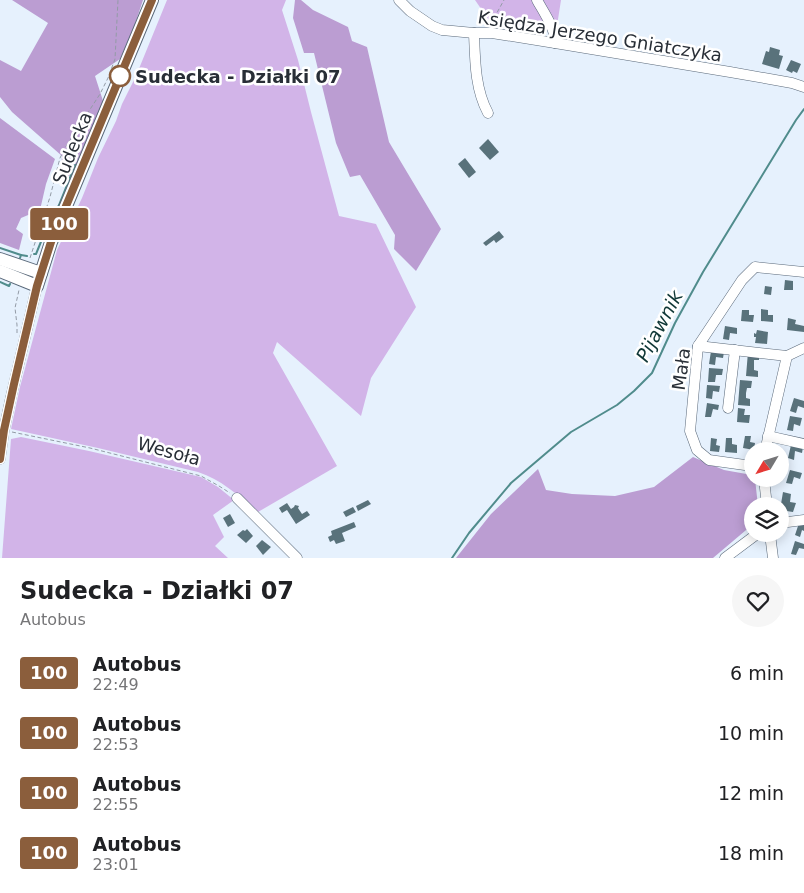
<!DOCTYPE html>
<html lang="pl">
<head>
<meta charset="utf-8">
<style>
	body { margin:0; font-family:"DejaVu Sans",sans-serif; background:#f6f6f6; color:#202124; height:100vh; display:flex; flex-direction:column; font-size:19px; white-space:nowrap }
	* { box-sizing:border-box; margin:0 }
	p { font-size:16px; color:#757577 }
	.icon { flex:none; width:28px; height:28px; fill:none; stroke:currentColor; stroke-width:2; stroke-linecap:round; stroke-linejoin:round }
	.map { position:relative; height:558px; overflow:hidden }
	.details { display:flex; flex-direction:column; background:#fff; flex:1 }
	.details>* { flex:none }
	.badge { padding:0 10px; border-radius:4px; font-size:18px; line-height:32px }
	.needle { width:32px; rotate:232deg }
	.tools { position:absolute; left:744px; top:442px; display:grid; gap:10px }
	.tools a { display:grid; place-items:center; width:45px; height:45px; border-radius:50%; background:#fff; box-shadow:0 2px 12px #0003; font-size:25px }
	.map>.badge { position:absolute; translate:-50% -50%; box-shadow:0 0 0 2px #fff }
	.round { display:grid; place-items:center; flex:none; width:52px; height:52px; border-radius:26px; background:#f6f6f6 }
	.headline { display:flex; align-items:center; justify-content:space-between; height:85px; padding:0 20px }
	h1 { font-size:24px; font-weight:700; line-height:38px }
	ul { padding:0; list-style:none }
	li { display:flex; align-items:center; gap:15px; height:60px; padding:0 20px }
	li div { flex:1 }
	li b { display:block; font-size:19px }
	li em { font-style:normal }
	li .badge { min-width:55px; font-weight:700; text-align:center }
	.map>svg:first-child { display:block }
</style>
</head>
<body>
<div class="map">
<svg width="804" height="558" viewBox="0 0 804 558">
	<rect width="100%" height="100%" fill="#e6f1fd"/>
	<!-- green -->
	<g fill="#d2b4e8">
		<path d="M 167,0 L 286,0 L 282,10 L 298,60 L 311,112 L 339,216 L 376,224 L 416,307 L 371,378 L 361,416 L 277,342 L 273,353 L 337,466 L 258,512 C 239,496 222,480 198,472 L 98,448 L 11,429 L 20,387 L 57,250 L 82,198 L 98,158 L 116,121 L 122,104 L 136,76 Z"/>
		<polygon points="475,0 561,0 556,32 488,19"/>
		<polygon points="21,437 89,451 201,477 218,487 234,500 213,515 224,537 215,546 228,558 2,558 11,439"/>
	</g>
	<!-- forest -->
	<g fill="#bb9dd2">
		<polygon points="12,0 143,0 134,27 120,59 95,76 104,104 75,170 60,185 62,156 12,112 0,97 0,60 21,71 48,23"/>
		<polygon points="295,0 301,0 313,10 348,27 352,41 367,47 389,142 441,229 416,271 394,249 395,235 360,175 350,177 336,143 314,53 304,53 293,18"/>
		<polygon points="0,118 55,159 46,184 40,210 21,218 16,229 23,234 19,250 0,243"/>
		<polygon points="693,457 724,470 752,475 752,479 755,479 758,506 752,506 752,525 713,558 456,558 491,514 538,469 546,490 572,494 615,496 654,487"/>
	</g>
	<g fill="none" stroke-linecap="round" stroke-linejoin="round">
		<!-- stream -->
		<g stroke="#508c8c" stroke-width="2">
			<polyline points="0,248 21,255"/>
			<polyline points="34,254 36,254 47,227 59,205 75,165 77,165"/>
			<polyline points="20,258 21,255 27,256"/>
			<polyline points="0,282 9,286 10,284"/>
			<polyline points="452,558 469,533 511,483 571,432 617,405 634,391 652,373 675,323 703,272 796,120 804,109"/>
		</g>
	</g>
	<!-- building -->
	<g fill="#59727b">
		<polygon points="770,47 780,50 779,55 783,56 779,69 762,64 766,51 769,52"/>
		<polygon points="791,60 801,64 797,73 793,71 792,73 786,70"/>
		<polygon points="488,139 499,152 490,160 479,148"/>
		<polygon points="465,158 476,172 469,178 458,164"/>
		<polygon points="499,231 504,237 496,243 494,240 486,246 483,243"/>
		<polygon points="785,280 793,281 793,290 784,290"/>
		<polygon points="765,286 772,287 771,295 764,294"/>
		<polygon points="761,309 768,310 768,315 773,315 773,322 761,321"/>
		<polygon points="742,310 749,310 749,315 754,315 753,322 741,321"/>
		<polygon points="788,318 796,320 795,324 804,326 804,332 787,330"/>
		<polygon points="725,326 737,328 737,334 730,333 729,340 723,339"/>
		<polygon points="757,330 768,332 767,344 755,343 756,337 754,337 754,333 756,334"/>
		<polygon points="711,351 724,352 723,358 716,357 715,365 709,364"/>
		<polygon points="748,352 759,353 759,360 754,360 754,370 758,371 758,377 746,376"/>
		<polygon points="709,368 723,369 722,375 716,375 715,382 708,382"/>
		<polygon points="740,380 752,381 751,388 747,388 746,393 746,398 750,399 750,406 738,405"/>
		<polygon points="707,385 720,386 719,392 713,391 712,399 706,398"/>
		<polygon points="794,398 804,401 804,408 798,406 796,413 790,411"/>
		<polygon points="707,403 719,405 718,410 713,409 711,417 705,417"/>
		<polygon points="738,408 745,409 744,415 750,415 749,423 737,422"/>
		<polygon points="790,416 802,418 800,426 794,424 793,431 787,430"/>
		<polygon points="745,436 751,436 750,442 755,443 754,450 743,448"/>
		<polygon points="711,438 717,439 716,445 720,446 719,452 710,451"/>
		<polygon points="726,438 732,438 732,444 737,445 737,453 725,452"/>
		<polygon points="791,445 803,447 802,453 795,451 794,460 788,458"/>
		<polygon points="790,470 802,473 800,479 794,477 792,484 786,483"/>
		<polygon points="783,492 791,494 790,502 796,503 793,512 780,510"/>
		<polygon points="368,500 371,504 358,511 356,506"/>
		<polygon points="287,503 291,509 294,507 295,505 299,506 298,508 302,514 307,511 310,515 296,524 287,510 282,513 279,508"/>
		<polygon points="353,507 356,512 346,517 343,512"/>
		<polygon points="230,514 235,523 228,527 223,518"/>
		<polygon points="354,522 356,527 342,533 345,541 336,544 334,540 330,542 328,537 332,535 331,531"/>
		<polygon points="799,523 804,525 804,531 802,530 800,537 795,535"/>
		<polygon points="247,529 253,536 246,543 237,535 243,530 245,531"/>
		<polygon points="262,540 271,547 263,555 256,546"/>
		<polygon points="795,541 804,544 804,549 799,548 796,555 791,554"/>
	</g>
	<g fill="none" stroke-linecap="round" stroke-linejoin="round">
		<!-- minor casing -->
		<g stroke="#5a697a" stroke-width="11">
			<g id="minor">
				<polyline points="399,0 410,11 432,26 442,30 474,33 492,33 555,43 730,72 792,83 804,87"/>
				<path d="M 537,0 C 543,11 557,31 555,43"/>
				<path d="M 474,33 C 475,60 475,89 488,113"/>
				<polyline points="698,346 787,356"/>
				<polyline points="728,408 735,350"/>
				<polyline points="768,436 804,444"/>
				<polyline points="765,451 787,356 804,348"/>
				<polyline points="0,459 4,430 11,397 37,286"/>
				<polyline points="752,466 709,460 697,450 690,431 698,346 742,280 755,267 804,272"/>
				<polyline points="764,479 767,506"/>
				<polyline points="237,498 297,558"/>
				<polyline points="780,523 804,520"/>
				<polyline points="770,534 773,558"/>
				<polyline points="725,558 757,534"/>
			</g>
		</g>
		<!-- major casing -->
		<g stroke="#5a697a" stroke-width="14">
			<g id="major">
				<polyline points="0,259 41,273"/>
				<polyline points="0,271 37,286 51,242 152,0"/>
			</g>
		</g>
		<!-- path -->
		<g stroke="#939ba6" stroke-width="1" stroke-dasharray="4 2.5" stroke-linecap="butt">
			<polyline points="494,18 504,0"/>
			<polyline points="30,258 50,197 60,158 65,148 100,94 108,78 115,59 118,0"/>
			<polyline points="17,333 17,325 15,308 19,290"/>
			<polyline points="12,432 90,448 201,476 219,486 230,493"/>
		</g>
		<!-- minor -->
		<use href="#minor" stroke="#fff" stroke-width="10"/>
		<!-- major -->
		<use href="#major" stroke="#fff" stroke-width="12"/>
	</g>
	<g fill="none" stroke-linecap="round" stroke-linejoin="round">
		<!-- line casing -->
		<g stroke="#fff" stroke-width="11">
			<polyline id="line" points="0,459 4,430 14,384 37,286 51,242 152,0"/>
		</g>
		<!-- line -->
		<use href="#line" stroke="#8b5e3c" stroke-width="8"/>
	</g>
	<!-- markers -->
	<circle fill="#fff" stroke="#8b5e3c" stroke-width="2.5" cx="120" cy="76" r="10"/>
	<g text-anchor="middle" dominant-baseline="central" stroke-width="5" stroke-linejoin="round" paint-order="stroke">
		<!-- street labels -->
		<g font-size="18" fill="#282e36" stroke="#fff">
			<text transform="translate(600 36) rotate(9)">Księdza Jerzego Gniatczyka</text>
			<text transform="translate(72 148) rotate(-68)">Sudecka</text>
			<text transform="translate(681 369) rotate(-82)">Mała</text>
			<text transform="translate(169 451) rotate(15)">Wesoła</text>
		</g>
		<!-- stop labels -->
		<g font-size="18" font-weight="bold" fill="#282e36" stroke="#fff" text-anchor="start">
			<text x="135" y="76">Sudecka - Działki 07</text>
		</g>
		<!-- water labels -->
		<g font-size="19" font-style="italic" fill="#0f3736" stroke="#fff">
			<text transform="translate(659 326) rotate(-62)">Pijawnik</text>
		</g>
	</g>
</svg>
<div class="tools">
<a><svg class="needle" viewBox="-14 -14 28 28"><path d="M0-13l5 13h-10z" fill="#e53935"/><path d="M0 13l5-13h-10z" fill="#757577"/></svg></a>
<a><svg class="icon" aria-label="layers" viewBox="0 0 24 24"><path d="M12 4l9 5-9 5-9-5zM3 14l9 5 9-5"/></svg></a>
</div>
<b class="badge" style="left:59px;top:224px;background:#8b5e3c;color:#fff">100</b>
</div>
<section class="details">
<div class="headline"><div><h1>Sudecka - Działki 07</h1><p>Autobus</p></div><a class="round"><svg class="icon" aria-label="heart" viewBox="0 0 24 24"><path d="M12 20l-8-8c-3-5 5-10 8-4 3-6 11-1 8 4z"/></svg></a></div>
<ul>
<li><span class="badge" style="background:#8b5e3c;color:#fff">100</span><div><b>Autobus</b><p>22:49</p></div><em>6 min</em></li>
<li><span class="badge" style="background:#8b5e3c;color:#fff">100</span><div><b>Autobus</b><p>22:53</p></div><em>10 min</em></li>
<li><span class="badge" style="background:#8b5e3c;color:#fff">100</span><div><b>Autobus</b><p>22:55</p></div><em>12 min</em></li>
<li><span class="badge" style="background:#8b5e3c;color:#fff">100</span><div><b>Autobus</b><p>23:01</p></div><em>18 min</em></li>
</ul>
</section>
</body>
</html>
